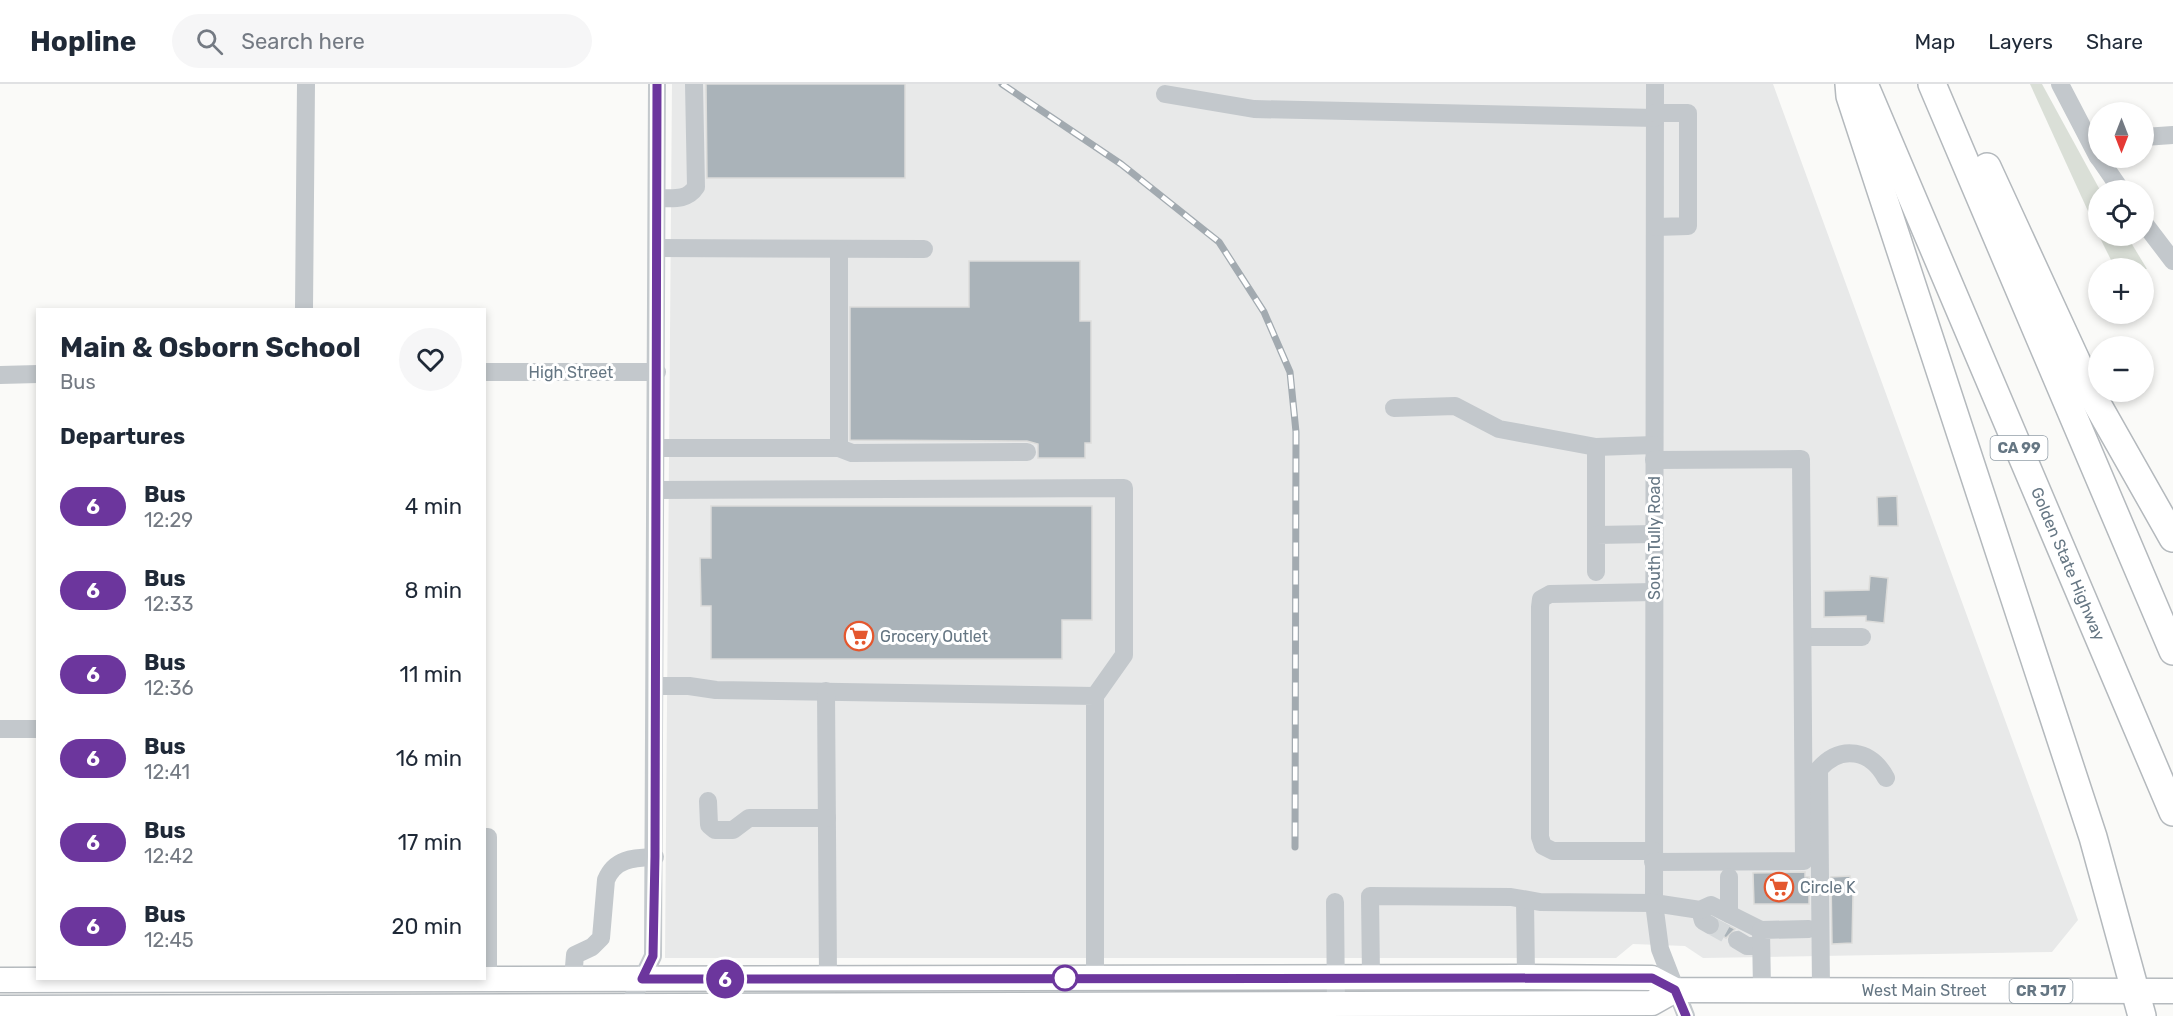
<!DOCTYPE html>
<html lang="en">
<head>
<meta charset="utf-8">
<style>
	body { margin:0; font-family:Rubik,sans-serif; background:#f6f6f7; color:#1f2937; height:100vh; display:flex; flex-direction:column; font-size:22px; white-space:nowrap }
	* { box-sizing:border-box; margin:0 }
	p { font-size:20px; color:#747a83 }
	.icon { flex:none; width:33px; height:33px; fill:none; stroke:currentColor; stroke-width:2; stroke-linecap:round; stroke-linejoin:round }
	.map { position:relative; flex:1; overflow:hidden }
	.side { position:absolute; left:36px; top:224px; width:450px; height:672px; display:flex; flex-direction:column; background:#fff; border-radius:0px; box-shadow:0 3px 9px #0003 }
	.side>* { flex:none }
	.badge { padding:0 12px; border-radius:20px; font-size:21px; line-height:39px }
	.needle { width:39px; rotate:180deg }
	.controls { position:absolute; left:2088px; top:18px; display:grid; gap:12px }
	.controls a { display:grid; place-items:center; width:66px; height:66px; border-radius:50%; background:#fff; box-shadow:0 3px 9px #0003; font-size:30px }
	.map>.badge { position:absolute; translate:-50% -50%; box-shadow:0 0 0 3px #fff }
	h2 { padding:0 24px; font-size:22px; line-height:54px }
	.round { display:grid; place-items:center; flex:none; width:63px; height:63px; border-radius:32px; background:#f6f6f7 }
	.head { display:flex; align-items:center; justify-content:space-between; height:102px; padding:0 24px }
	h1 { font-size:28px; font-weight:700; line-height:45px }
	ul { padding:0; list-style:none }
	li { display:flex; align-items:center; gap:18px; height:84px; padding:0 24px }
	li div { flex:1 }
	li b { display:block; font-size:22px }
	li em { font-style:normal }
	li .badge { min-width:66px; font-weight:700; text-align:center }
	header { display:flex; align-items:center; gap:36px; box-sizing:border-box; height:84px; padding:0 30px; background:#fff; border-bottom:2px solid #e0e1e3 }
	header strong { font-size:28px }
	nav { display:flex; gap:33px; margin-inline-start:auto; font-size:21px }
	.search { width:420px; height:54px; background:#f6f6f7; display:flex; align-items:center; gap:15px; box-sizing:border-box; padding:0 21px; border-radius:33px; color:#747a83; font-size:22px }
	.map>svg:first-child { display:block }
</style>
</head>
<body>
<header>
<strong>Hopline</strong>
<div class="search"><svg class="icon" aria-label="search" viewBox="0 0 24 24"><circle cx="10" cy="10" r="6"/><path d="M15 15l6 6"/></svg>Search here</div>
<nav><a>Map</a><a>Layers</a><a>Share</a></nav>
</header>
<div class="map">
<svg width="2173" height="932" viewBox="0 0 2173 932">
	<rect width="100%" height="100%" fill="#fafaf8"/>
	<!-- built -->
	<polygon fill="#e8e9e9" points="672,0 1773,0 2078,836 2052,868 1703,874 1685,862 1633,860 1616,874 665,874"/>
	<!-- green -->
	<g fill="#dadfd7">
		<polygon points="2030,0 2042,0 2100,106 2098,149"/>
		<polygon points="2099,152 2127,152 2147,185 2115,184"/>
	</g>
	<!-- building -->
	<g fill="#aab3b9" stroke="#dcdcda" stroke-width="1.5">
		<polygon points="706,0 905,0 905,94 707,94"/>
		<polygon points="969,177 1080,177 1080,237 1091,237 1091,359 1085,359 1085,374 1038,374 1038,360 1027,357 850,356 850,223 969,223"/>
		<polygon points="1897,412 1898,442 1878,442 1877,413"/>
		<polygon points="711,422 1092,422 1092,536 1062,536 1062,575 711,575 711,522 701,522 700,474 711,474"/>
		<polygon points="1870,492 1888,494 1884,539 1866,537 1866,532 1824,533 1824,507 1869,506"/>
		<polygon points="1805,788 1805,793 1809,793 1809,820 1754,820 1753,789"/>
		<polygon points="1850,792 1850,809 1853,809 1852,859 1832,860 1831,793"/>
		<polygon points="1721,838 1735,845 1726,854 1717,849"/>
	</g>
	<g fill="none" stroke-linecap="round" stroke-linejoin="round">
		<!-- minor-tunnel -->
		<polyline stroke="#d5d9db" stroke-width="18" stroke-dasharray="18 9" stroke-linecap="butt" points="1710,841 1737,856"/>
		<!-- major casing -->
		<g stroke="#b5babe" stroke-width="27">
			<g id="major">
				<polyline points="0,896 1526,893 1652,894 1675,906 2173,907"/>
				<polyline points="0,924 1652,919 1675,906"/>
			</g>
		</g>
		<!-- highway casing -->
		<g stroke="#b4b9bd" stroke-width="30">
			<g id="highway">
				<polyline points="1849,0 1850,12 2093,753 2142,932"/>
				<polyline points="1864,0 2173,728"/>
				<polyline points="1932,0 2173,567"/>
				<polyline points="1987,83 2092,311 2173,454"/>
			</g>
		</g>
		<!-- minor -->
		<g stroke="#c3c8cc" stroke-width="18">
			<polyline points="1655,0 1654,819 1660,865 1686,932"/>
			<polyline points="2060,0 2098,73"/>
			<polyline points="1165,10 1254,25 1655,34"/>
			<polyline points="1655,29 1688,29 1688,142 1656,143"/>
			<polyline points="2144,53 2173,51"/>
			<polyline points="2099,74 2121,106"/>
			<path d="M 657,114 C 672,114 687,117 696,103 L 694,0"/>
			<polyline points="2144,139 2173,177"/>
			<polyline points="657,164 924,165"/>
			<polyline points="304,225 306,0"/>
			<polyline points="484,288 657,288"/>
			<polyline points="0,291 38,290"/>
			<polyline points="1394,324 1455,322 1499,345 1596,363"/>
			<polyline points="656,364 839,364 839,165"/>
			<polyline points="839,364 852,369 1027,368"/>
			<polyline points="656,406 1124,404 1124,571 1095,612"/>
			<polyline points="1596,451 1596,363 1654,361"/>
			<polyline points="1596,488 1596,451 1654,450"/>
			<polyline points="1803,553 1862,553"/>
			<polyline points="655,602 689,602 716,606 1095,612 1095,894"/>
			<polyline points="826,607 828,893"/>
			<polyline points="0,645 38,645"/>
			<polyline points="708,717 709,741 715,746 733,746 749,734 827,734"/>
			<polyline points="484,753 488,753 488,811"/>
			<polyline points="1654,767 1553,767 1543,762 1540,753 1540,523 1541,515 1550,510 1654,508"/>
			<polyline points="1653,778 1804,777 1801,375 1654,376"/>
			<polyline points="484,811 488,811 488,895"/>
			<polyline points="1525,816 1526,893"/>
			<polyline points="1335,818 1336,921"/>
			<polyline points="1700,826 1703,837 1710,841"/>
			<polyline points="1729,830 1729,793"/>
			<polyline points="1737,856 1747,862 1761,862"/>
			<polyline points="1371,893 1370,812 1511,813 1540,818 1654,819 1700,826 1711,821 1761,846"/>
			<path d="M 573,895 L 575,871 L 592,863 L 601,854 L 606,796 C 615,774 634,774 655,773"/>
			<polyline points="1762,906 1761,846 1809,845"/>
			<path d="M 1821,906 L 1819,685 C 1841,660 1871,666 1886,694"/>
			<polyline points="625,930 653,872 657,0"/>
		</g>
		<!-- major -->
		<use href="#major" stroke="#fff" stroke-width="24"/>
		<!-- highway -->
		<use href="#highway" stroke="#fff" stroke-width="27"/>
		<!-- rail casing -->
		<g stroke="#a2aab0" stroke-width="7">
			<polyline id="rail" points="1002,0 1121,80 1219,158 1264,228 1290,288 1296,348 1295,763"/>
		</g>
		<!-- rail -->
		<use href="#rail" stroke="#fff" stroke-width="4.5" stroke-dasharray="14" stroke-linecap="butt"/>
	</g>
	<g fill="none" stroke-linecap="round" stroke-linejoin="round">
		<!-- line casing -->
		<g stroke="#fff" stroke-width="14">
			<polyline id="line" points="657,0 655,772 653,872 642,895 1652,894 1675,906 1686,932"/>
		</g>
		<!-- line -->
		<use href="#line" stroke="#6c369d" stroke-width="9"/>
	</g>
	<!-- icons -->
	<defs>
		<g id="supermarket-ring" transform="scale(1.5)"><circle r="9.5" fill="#fff" stroke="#e4572e" stroke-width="1.5"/><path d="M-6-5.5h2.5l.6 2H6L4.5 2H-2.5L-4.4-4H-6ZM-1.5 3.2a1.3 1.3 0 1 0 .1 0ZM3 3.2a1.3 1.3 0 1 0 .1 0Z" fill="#e4572e"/></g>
	</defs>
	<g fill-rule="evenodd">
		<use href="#supermarket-ring" x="859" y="552"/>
		<use href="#supermarket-ring" x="1779" y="803"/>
	</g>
	<!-- markers -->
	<circle fill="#fff" stroke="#6c369d" stroke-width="3" cx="1065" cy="894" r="12"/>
	<g text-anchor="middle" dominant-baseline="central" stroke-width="6" stroke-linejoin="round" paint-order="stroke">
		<!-- shield labels -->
		<g fill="#fff" stroke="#939fa8" stroke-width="1.5">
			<rect x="1990.5" y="352" width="57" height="24" rx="4.5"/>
			<rect x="2009.5" y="895" width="63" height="24" rx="4.5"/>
		</g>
		<g font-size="15" font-weight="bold" fill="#657683">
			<text x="2019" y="364">CA 99</text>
			<text x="2041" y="907">CR J17</text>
		</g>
		<!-- street labels -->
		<g font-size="16" fill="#657683" stroke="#fff">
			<text x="571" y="288">High Street</text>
			<text transform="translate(1654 454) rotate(-90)">South Tully Road</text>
			<text transform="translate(2068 480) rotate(67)">Golden State Highway</text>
			<text x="1924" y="906">West Main Street</text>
		</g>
		<!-- poi labels -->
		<g font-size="16" fill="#657683" stroke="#fff" text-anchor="start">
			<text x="880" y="552">Grocery Outlet</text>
			<text x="1800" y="803">Circle K</text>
		</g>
	</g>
</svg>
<div class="controls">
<a><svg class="needle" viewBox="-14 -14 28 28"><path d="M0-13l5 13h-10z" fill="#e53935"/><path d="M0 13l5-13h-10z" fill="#747a83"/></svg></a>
<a><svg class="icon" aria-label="locate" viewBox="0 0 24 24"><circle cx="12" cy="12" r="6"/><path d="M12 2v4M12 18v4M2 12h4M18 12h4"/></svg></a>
<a>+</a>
<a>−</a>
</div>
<b class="badge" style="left:725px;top:895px;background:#6c369d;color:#fff">6</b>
<section class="side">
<div class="head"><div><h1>Main &amp; Osborn School</h1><p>Bus</p></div><a class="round"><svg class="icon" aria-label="heart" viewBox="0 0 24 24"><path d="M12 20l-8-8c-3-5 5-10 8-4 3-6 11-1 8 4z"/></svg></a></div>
<h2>Departures</h2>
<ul>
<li><span class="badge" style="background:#6c369d;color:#fff">6</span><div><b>Bus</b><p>12:29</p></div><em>4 min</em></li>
<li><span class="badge" style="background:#6c369d;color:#fff">6</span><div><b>Bus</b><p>12:33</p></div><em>8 min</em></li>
<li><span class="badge" style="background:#6c369d;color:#fff">6</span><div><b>Bus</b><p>12:36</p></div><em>11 min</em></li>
<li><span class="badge" style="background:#6c369d;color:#fff">6</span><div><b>Bus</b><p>12:41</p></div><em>16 min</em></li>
<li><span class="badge" style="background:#6c369d;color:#fff">6</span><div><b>Bus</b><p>12:42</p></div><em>17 min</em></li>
<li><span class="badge" style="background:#6c369d;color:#fff">6</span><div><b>Bus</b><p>12:45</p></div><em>20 min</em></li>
</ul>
</section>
</div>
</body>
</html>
